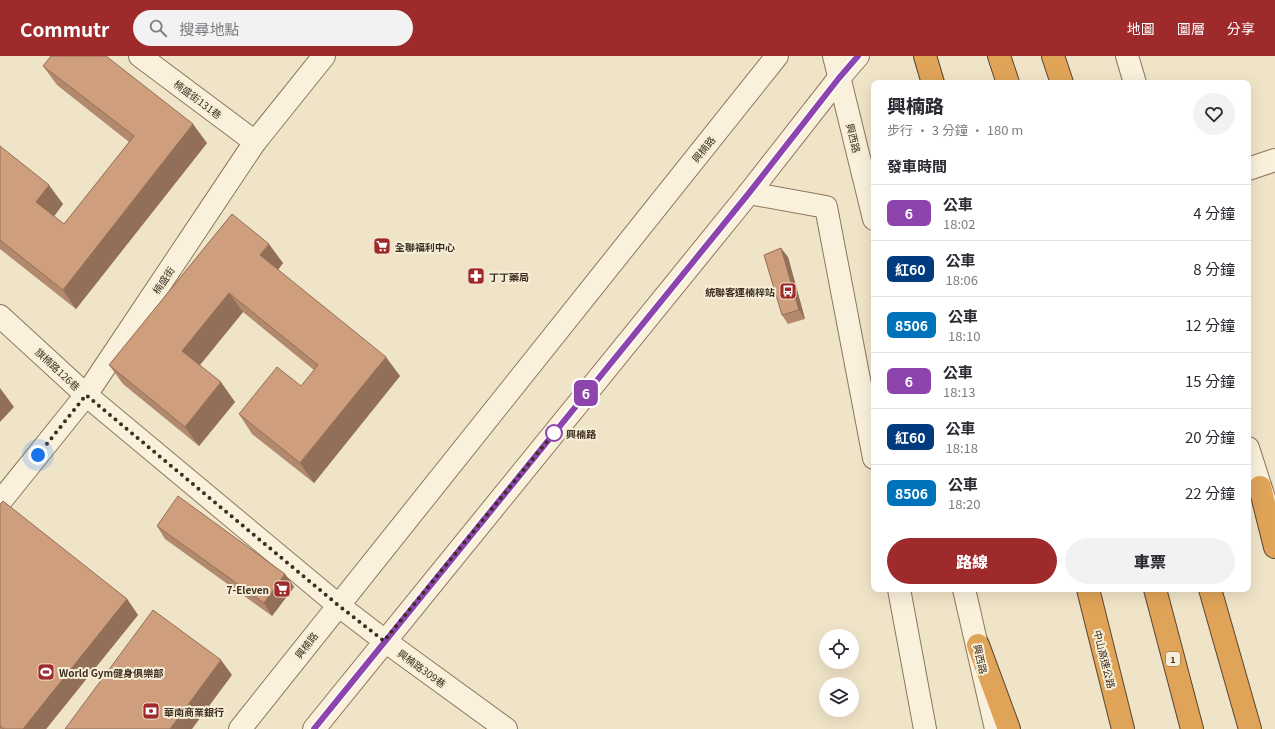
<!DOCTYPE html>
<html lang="zh-TW">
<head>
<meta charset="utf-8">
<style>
	body { margin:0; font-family:Georgia,"Noto Sans TC",serif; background:#f2f2f3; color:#2b2b33; height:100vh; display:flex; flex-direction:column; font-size:15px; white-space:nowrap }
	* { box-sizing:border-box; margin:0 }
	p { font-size:13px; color:#7c7c81 }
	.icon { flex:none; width:22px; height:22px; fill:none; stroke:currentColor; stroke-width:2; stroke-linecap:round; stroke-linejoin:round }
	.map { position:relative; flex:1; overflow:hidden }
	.side { position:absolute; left:871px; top:24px; width:380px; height:512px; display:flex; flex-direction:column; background:#fff; border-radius:8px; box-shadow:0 4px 16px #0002 }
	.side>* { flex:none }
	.badge { padding:0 8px; border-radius:6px; font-size:14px; line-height:26px }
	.controls { position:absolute; left:819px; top:573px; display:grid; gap:8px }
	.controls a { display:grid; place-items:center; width:40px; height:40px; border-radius:50%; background:#fff; box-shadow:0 4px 16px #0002; font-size:20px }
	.you { position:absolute; width:20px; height:20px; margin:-10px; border:3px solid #fff; border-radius:50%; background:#1a73e8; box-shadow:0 0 0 6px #1a73e833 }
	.map>.badge { position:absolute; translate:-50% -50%; box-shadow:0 0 0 2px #fff }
	h2 { padding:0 16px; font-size:15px; line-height:36px }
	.round { display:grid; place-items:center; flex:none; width:42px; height:42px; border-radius:21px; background:#f2f2f3 }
	.head { display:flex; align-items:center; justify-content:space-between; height:68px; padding:0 16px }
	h1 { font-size:19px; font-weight:800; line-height:30px }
	.action { display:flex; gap:8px; margin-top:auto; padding:8px 16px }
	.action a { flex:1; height:46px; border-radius:24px; background:#9e2a2b; color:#fff; font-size:16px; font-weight:800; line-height:46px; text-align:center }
	.action a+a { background:#f2f2f3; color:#2b2b33 }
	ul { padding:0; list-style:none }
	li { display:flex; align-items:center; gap:12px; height:56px; padding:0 16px; border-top:1px solid #e1e1e2 }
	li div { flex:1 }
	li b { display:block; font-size:15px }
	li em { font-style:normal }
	li .badge { min-width:44px; font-weight:700; text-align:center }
	header { display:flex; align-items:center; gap:24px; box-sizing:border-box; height:56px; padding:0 20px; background:#9e2a2b; color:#fff }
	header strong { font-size:19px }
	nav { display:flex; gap:22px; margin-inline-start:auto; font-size:14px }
	.search { width:280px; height:36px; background:#f2f2f3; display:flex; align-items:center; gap:10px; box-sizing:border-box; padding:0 14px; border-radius:22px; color:#7c7c81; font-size:15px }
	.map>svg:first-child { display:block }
</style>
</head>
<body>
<header>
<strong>Commutr</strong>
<div class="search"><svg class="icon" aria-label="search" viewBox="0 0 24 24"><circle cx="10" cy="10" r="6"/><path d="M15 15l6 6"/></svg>搜尋地點</div>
<nav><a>地圖</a><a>圖層</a><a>分享</a></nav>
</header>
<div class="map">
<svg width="1275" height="673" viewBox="0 0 1275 673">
	<rect width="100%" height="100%" fill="#f0e4c8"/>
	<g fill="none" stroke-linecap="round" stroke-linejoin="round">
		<!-- minor casing -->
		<g stroke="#8d765c" stroke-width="24">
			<g id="minor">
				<polyline points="140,0 255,86"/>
				<polyline points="834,0 874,163"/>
				<polyline points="1127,0 1135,27"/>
				<polyline points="1248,113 1275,104"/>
				<polyline points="749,137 826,151 874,402"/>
				<polyline points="0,260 86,339 338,549 385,585 506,673"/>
				<polyline points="1248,392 1266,448"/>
				<polyline points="0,446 86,339 255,86 324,0"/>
				<polyline points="899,533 925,673"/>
				<polyline points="964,533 996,673"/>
				<polyline points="240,673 777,0"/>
				<polyline points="314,673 749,137 839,22 858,0"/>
			</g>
		</g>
		<!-- highway casing -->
		<g stroke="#5b4430" stroke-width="24">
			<g id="highway">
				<polyline points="925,0 933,27"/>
				<polyline points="999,0 1008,27"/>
				<polyline points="1053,0 1062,27"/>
				<polyline points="1260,431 1275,491"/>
				<polyline points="1088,533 1123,673"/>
				<polyline points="1155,533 1192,673"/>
				<polyline points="1210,533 1250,673"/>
				<polyline points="978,589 1009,673"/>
			</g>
		</g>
		<!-- minor -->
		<use href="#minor" stroke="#faf1dc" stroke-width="22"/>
		<!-- highway -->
		<use href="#highway" stroke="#e0a458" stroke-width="22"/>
	</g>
	<!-- wall -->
	<g fill="#b2896c">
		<polygon points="43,10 207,87 76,253 0,193 0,90 63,148 54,160 64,168 129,86 57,29"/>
		<polygon points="232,158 283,207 278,214 400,320 314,427 252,378 239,358 301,330 314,314 243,256 200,309 235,346 199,390 123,328 109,309"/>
		<polygon points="788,201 805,263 788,268 782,259"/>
		<polygon points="0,448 127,543 138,559 46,673 0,673"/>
		<polygon points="157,470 285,518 294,531 272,560 165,483"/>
	</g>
	<!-- shaded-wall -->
	<g fill="#916f58">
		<polygon points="193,68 207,87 76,253 63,234"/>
		<polygon points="49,129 63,148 50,166 36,146"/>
		<polygon points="269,188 283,207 274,219 260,199"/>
		<polygon points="781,192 788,201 805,263 799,254"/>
		<polygon points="229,237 243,256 195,315 182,295"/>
		<polygon points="386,301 400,320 314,427 300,407"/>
		<polygon points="221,326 235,346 199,390 185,371"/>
		<polygon points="0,332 14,351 0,366"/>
		<polygon points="285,518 294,531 272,560 264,547"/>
		<polygon points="127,543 138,559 46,673 23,673"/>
		<polygon points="221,604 232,619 192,673 170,673"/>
	</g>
	<!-- building -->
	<g fill="#cf9f7d" stroke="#916f58">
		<polygon points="51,0 106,0 193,68 63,234 0,184 0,90 49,129 36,146 64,168 134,80 43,10"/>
		<polygon points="232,158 269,188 260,199 386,301 300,407 239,358 277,311 301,330 318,309 229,237 182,295 221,326 185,371 109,309"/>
		<polygon points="781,192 799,254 782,259 764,199"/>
		<polygon points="178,440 285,518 264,547 157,470"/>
		<polygon points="3,445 127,543 23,673 4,673 0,670 0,448"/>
		<polygon points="153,554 221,604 170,673 65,673"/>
	</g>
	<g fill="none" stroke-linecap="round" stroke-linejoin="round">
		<!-- line casing -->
		<g stroke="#fff" stroke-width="9">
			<polyline id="line" points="314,673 749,137 839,22 858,0"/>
		</g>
		<!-- line -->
		<use href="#line" stroke="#8e44ad" stroke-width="6"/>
		<!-- walk -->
		<polyline stroke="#3d2e20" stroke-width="4" stroke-dasharray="0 7.2" points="38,399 86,339 338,549 384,585 554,377"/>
	</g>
	<!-- icons -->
	<defs>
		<g id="supermarket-square" transform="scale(0.9)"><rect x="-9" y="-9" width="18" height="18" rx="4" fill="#9e2a2b" stroke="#f7eed8"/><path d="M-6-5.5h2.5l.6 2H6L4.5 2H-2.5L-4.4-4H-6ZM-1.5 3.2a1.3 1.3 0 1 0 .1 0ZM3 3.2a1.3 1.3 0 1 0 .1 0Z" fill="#fff"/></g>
		<g id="pharmacy-square" transform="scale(0.9)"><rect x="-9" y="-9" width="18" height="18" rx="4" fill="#9e2a2b" stroke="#f7eed8"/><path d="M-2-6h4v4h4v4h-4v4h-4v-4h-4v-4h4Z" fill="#fff"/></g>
		<g id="bus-square" transform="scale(0.9)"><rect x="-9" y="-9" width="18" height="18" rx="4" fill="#9e2a2b" stroke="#f7eed8"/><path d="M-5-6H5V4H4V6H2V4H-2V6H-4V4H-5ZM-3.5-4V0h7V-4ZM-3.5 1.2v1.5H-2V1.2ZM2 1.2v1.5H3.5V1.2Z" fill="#fff"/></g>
		<g id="stadium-square" transform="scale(0.9)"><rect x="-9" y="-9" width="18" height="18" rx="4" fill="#9e2a2b" stroke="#f7eed8"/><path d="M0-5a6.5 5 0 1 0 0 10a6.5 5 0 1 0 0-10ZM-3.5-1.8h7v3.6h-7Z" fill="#fff"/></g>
		<g id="bank-square" transform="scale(0.9)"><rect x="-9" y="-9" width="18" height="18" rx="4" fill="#9e2a2b" stroke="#f7eed8"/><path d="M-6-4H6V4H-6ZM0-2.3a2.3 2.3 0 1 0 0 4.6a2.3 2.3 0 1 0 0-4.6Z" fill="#fff"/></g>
	</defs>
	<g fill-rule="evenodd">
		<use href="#supermarket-square" x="382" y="190"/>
		<use href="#pharmacy-square" x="476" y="220"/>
		<use href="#bus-square" x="788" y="235"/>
		<use href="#supermarket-square" x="282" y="533"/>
		<use href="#stadium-square" x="46" y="616"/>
		<use href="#bank-square" x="151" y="655"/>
	</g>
	<!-- markers -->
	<circle fill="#fff" stroke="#8e44ad" stroke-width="2" cx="554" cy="377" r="8"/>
	<g text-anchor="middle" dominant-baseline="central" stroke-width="4" stroke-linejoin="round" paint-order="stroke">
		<!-- shield labels -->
		<rect fill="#f7eed8" stroke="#756857" stroke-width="1" x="1166" y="596" width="14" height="14" rx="3"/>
		<g font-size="9" font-weight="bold" fill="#3d2e20">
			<text x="1173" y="603">1</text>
		</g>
		<!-- street labels -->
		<g font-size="10" fill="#3d2e20" stroke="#f7eed8">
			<text transform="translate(198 43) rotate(37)">楠盛街131巷</text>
			<text transform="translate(854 82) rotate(76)">興西路</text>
			<text transform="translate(703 93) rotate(-51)">興楠路</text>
			<text transform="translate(163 224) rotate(-56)">楠盛街</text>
			<text transform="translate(58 313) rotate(43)">旗楠路126巷</text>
			<text transform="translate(306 589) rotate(-52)">興楠路</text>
			<text transform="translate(981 603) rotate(78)">興西路</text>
			<text transform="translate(1105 603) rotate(76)">中山高速公路</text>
			<text transform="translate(422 612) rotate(36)">興楠路309巷</text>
		</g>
		<!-- poi labels -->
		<g font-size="10" font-weight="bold" fill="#3d2e20" stroke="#f7eed8" text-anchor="start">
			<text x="395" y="190">全聯福利中心</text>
			<text x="489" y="220">丁丁藥局</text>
			<text x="775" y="235" text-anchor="end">統聯客運楠梓站</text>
			<text x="269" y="533" text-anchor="end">7-Eleven</text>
			<text x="59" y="616">World Gym健身俱樂部</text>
			<text x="164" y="655">華南商業銀行</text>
		</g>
		<!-- stop labels -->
		<g font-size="10" font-weight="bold" fill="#3d2e20" stroke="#f7eed8" text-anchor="start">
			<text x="566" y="377">興楠路</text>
		</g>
	</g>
</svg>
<div class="controls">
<a><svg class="icon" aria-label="locate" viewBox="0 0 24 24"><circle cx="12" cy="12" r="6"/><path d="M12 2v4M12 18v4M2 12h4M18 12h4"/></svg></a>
<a><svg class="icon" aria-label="layers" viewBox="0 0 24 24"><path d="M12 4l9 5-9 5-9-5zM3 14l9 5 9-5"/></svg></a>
</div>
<div class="you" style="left:38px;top:399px"></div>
<b class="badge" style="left:586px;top:337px;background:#8e44ad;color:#fff">6</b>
<section class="side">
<div class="head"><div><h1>興楠路</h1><p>步行 · 3 分鐘 · 180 m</p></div><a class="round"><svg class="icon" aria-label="heart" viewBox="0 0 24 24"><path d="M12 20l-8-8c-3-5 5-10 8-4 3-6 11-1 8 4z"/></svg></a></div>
<h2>發車時間</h2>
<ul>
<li><span class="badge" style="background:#8e44ad;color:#fff">6</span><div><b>公車</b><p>18:02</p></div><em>4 分鐘</em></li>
<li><span class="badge" style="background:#003b80;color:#fff">紅60</span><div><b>公車</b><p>18:06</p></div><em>8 分鐘</em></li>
<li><span class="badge" style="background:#0072bc;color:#fff">8506</span><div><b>公車</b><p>18:10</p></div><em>12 分鐘</em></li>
<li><span class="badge" style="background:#8e44ad;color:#fff">6</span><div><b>公車</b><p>18:13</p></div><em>15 分鐘</em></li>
<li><span class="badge" style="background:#003b80;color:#fff">紅60</span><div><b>公車</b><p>18:18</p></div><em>20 分鐘</em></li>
<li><span class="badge" style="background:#0072bc;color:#fff">8506</span><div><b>公車</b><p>18:20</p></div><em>22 分鐘</em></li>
</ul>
<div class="action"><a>路線</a><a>車票</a></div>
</section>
</div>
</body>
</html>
